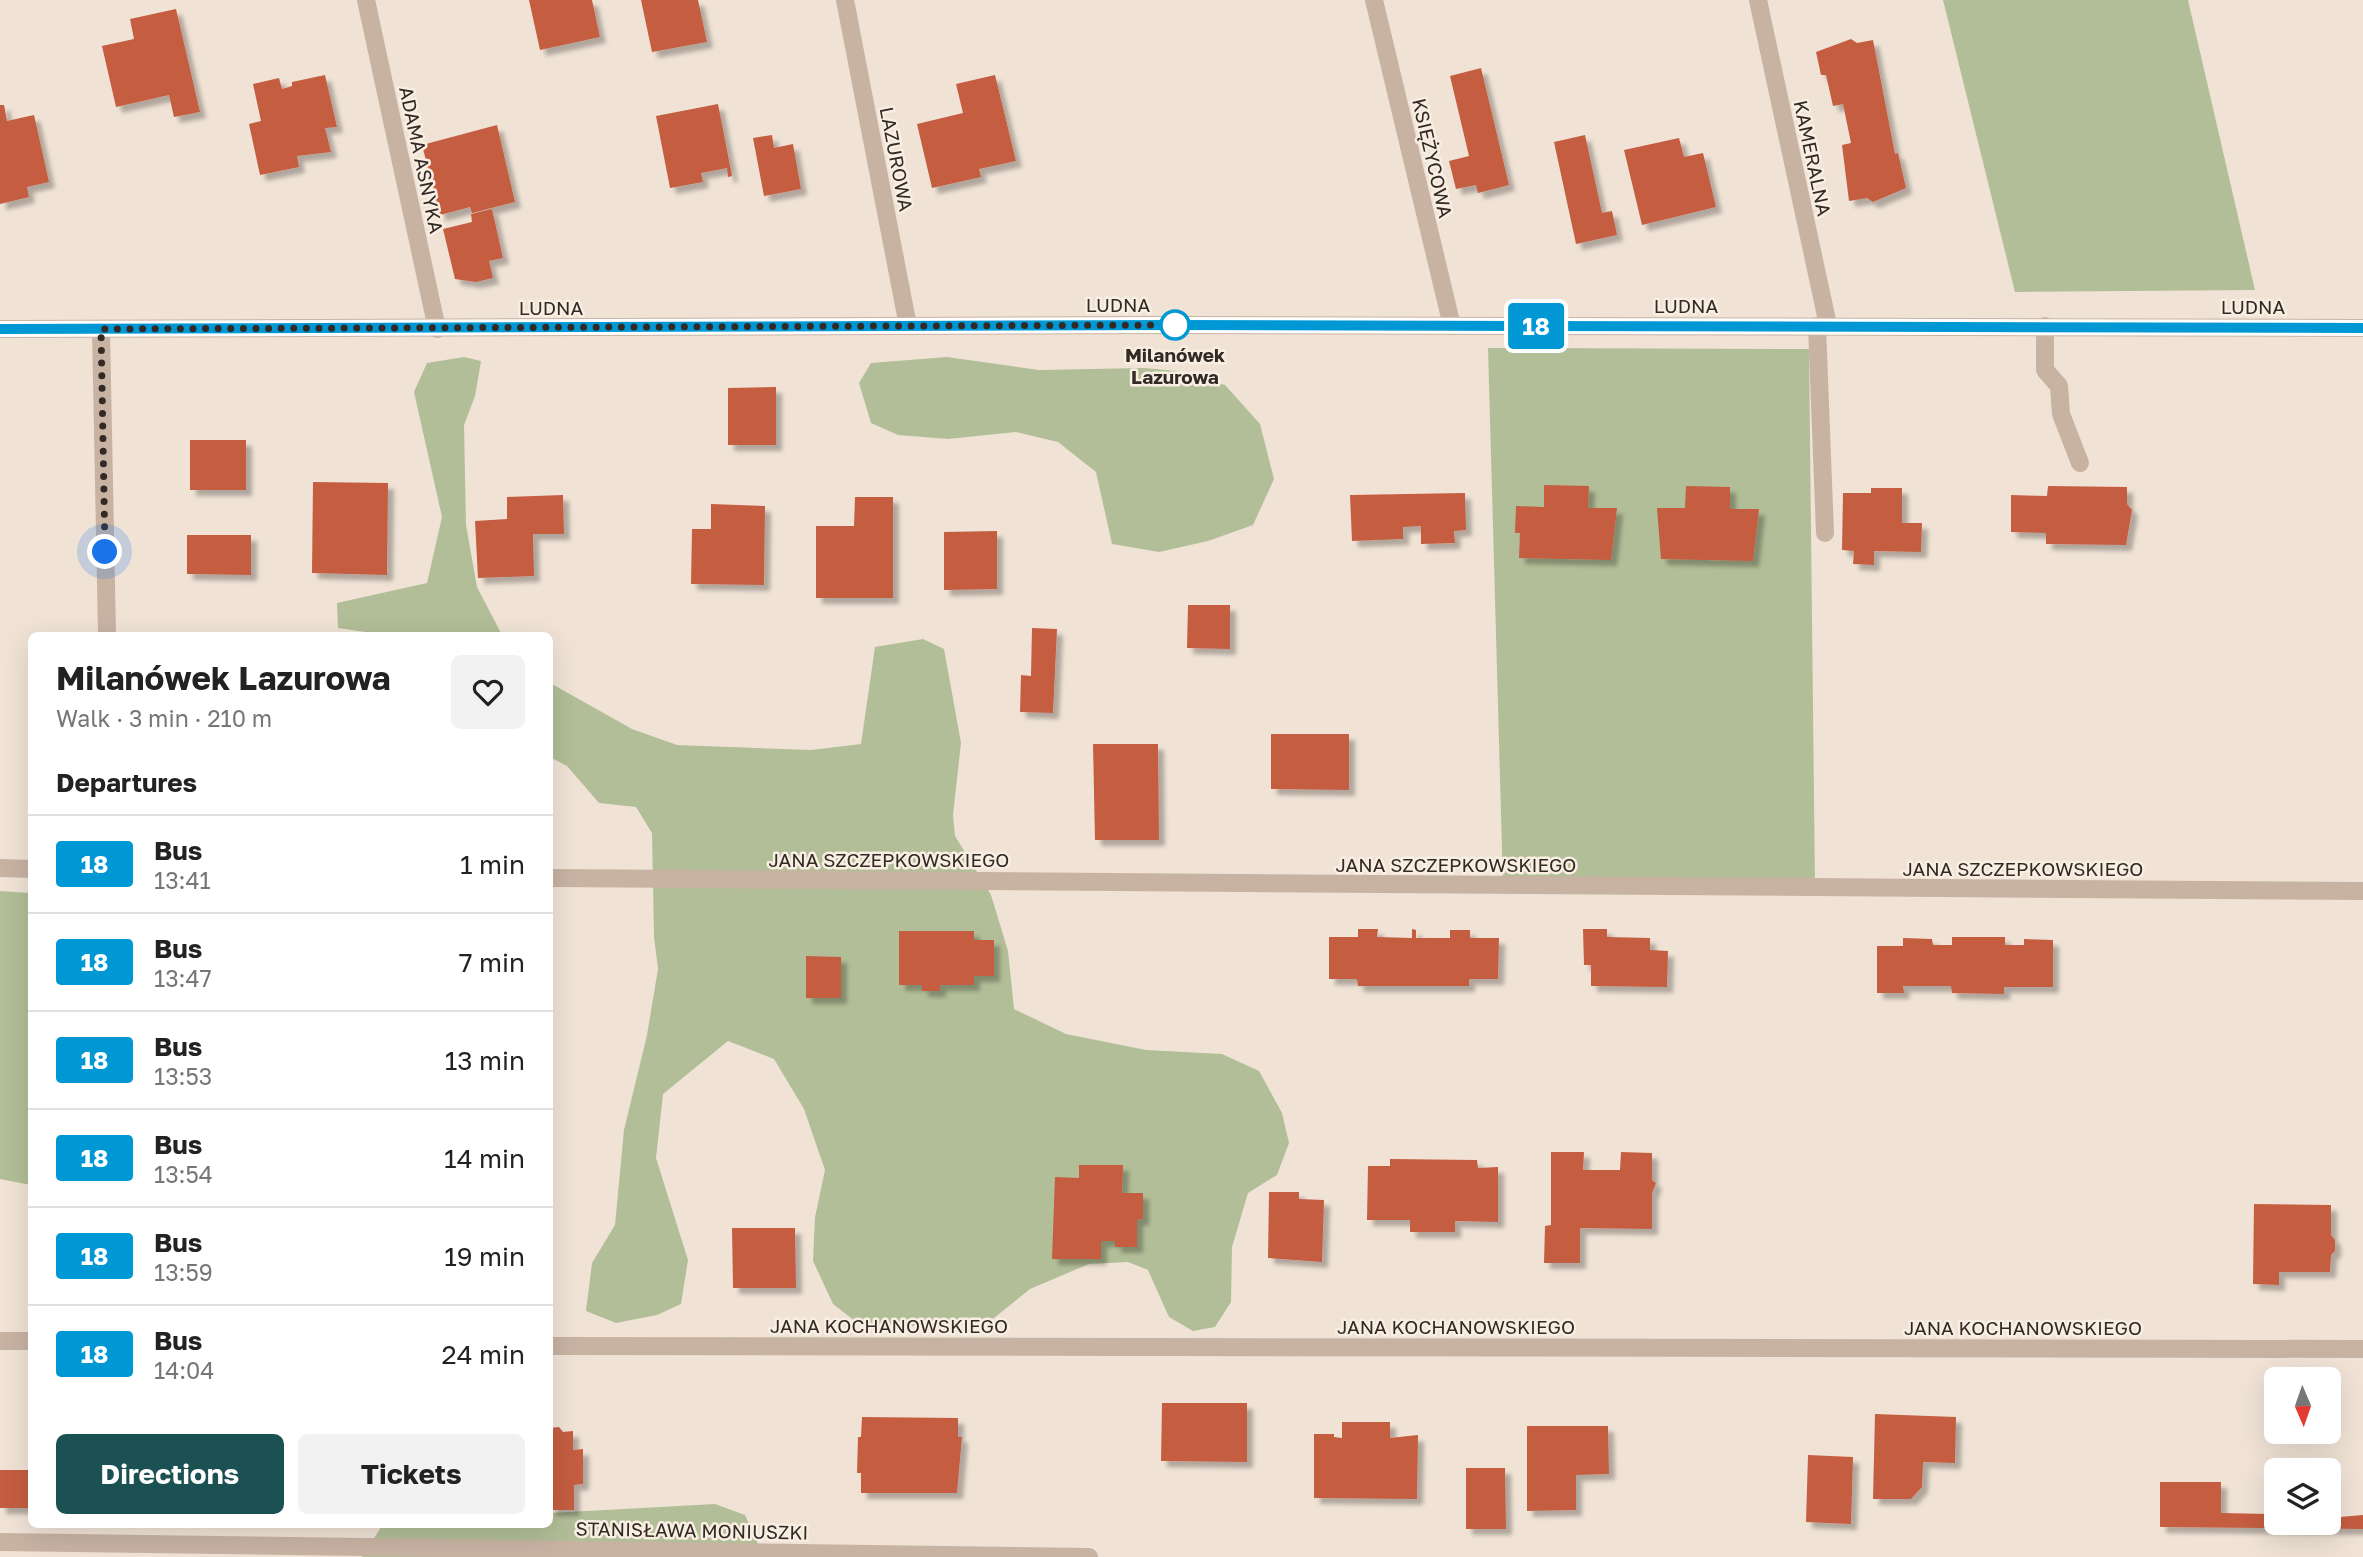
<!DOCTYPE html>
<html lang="en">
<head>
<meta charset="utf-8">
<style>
	body { margin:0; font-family:"Golos Text",sans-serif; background:#f2f2f2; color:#222; height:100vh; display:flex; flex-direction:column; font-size:26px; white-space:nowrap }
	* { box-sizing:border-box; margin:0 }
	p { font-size:23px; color:#767676 }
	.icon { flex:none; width:38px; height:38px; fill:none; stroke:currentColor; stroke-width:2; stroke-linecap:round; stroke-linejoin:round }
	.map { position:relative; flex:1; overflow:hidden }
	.details { position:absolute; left:28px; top:632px; width:525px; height:896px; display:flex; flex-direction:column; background:#fff; border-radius:10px; box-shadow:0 7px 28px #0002 }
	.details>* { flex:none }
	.badge { padding:0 14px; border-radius:5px; font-size:24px; line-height:46px }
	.needle { width:46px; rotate:178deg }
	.buttons { position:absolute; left:2264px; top:1367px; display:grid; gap:14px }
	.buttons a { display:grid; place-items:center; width:77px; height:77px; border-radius:10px; background:#fff; box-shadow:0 7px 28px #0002; font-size:35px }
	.you { position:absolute; width:35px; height:35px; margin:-18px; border:5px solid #fff; border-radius:50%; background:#1a73e8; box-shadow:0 0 0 10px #1a73e833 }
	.map>.badge { position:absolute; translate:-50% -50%; box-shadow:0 0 0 4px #fff }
	h2 { padding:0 28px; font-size:26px; line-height:63px }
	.round { display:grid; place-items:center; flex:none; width:74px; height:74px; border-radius:10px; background:#f2f2f2 }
	.head { display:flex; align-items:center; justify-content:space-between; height:119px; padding:0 28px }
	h1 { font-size:33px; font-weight:700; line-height:52px }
	.primary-button { display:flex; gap:14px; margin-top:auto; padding:14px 28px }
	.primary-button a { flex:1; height:80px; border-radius:10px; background:#1b5153; color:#fff; font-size:28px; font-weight:700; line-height:80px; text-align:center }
	.primary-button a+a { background:#f2f2f2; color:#222 }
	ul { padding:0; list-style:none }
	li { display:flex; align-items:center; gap:21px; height:98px; padding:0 28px; border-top:2px solid #e0e0e0 }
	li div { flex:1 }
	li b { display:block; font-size:26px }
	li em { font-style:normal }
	li .badge { min-width:77px; font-weight:700; text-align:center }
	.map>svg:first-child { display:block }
</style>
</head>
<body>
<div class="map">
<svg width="2363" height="1557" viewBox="0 0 2363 1557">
	<defs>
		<filter id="shadow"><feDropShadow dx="6" dy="6" stdDeviation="2" flood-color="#0004"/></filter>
	</defs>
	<rect width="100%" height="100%" fill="#f0e3d6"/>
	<!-- green -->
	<g fill="#b2be97">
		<polygon points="1943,0 2188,0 2255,290 2015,292"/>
		<polygon points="1488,348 1809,349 1815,887 1503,885"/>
		<polygon points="464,357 481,361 475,396 464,425 466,525 477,587 502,635 386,635 338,628 337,603 427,583 442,517 414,392 427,363"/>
		<polygon points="947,357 1039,370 1144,368 1176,371 1225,385 1260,424 1274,479 1253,525 1208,541 1159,552 1112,544 1096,472 1058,442 1016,432 948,439 898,435 871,423 859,383 871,363"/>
		<polygon points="923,639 944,649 961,743 953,815 955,836 991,895 1008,951 1014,1009 1066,1034 1146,1050 1222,1054 1259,1071 1282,1113 1289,1143 1277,1175 1248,1193 1232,1247 1231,1302 1215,1327 1193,1331 1169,1317 1148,1270 1128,1262 1089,1264 1030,1289 994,1318 965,1324 864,1328 833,1304 813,1261 815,1217 825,1170 804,1109 774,1059 728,1041 663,1094 656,1158 688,1260 681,1304 657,1315 616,1323 586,1311 592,1263 615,1225 624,1130 647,1035 658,969 654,937 652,833 636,807 599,803 567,766 550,757 550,683 632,729 677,745 811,750 861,744 875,647"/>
		<polygon points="0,891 31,893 31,1185 0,1179"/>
		<polygon points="715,1504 745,1515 764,1557 362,1557 383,1524 550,1524 550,1513"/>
	</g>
	<!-- building -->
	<g fill="#c55d40" filter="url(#shadow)">
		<polygon points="529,0 592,0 600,37 540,50"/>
		<polygon points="641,0 698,0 707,42 652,52"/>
		<polygon points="176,9 200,112 174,117 169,95 116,107 102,46 134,39 130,19"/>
		<polygon points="1851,39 1857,43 1873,40 1895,154 1898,153 1906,188 1873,202 1867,198 1849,201 1842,145 1851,143 1843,104 1833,106 1826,75 1821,75 1816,52"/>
		<polygon points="1481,68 1509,185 1478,193 1476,185 1456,189 1449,161 1469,156 1450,76"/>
		<polygon points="325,75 337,127 325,128 331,152 297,156 299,167 260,175 249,124 261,121 253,84 279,78 282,89 292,86 292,82"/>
		<polygon points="995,75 1016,161 979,169 981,177 932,188 917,124 963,113 956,84"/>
		<polygon points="718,104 732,176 728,177 727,168 701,173 703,182 670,188 656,116"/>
		<polygon points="0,105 4,105 7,121 34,115 49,182 27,187 29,197 0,204"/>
		<polygon points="497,125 515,202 472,213 470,207 440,215 422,145"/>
		<polygon points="772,135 774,148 793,144 801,189 764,196 753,138"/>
		<polygon points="1585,135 1602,213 1612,211 1617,235 1576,244 1554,142"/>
		<polygon points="1679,138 1684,157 1703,153 1716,207 1642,225 1624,150"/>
		<polygon points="492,209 503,258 489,261 493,278 476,282 455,279 443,229 472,222 471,214"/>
		<polygon points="776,387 776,445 728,445 728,388"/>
		<rect x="190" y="440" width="56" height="50"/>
		<polygon points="313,482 388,483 387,575 312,573"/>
		<polygon points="1544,485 1589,486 1588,508 1617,508 1611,560 1519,558 1520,533 1515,533 1516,506 1544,507"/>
		<polygon points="1686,486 1730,487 1730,509 1759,509 1753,561 1661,559 1657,508 1685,508"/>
		<polygon points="2048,486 2127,487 2127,504 2132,510 2126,545 2046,544 2046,533 2011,532 2011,495 2047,496"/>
		<polygon points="1871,488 1902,488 1902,523 1922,523 1921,552 1874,551 1874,565 1853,564 1854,551 1842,550 1843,493 1871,493"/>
		<polygon points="1465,493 1466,530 1454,531 1455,543 1421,544 1421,526 1403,527 1403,539 1352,541 1350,495"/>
		<polygon points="563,495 564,534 533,534 534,576 478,578 475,521 507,519 507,497"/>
		<polygon points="855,497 893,497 893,598 816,598 816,526 854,526"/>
		<polygon points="711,504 765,506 764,585 691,584 692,529 711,529"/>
		<polygon points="997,531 997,589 944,590 944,532"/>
		<polygon points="187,535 251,535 251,575 187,574"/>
		<polygon points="1188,605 1230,605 1230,649 1187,648"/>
		<polygon points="1032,628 1057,629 1053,713 1020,712 1021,675 1031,676"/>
		<polygon points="1271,734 1349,734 1349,790 1271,789"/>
		<polygon points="1093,744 1158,744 1159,840 1095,840"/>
		<polygon points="1358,929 1378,929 1377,937 1412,938 1412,929 1416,930 1416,938 1450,938 1450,930 1470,930 1470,938 1499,938 1498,979 1469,979 1469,986 1358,986 1357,979 1329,979 1329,937 1358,937"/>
		<polygon points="1583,929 1607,929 1607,937 1650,938 1650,950 1668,951 1667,987 1591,986 1591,965 1584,965"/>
		<polygon points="899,931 974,931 974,940 994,940 994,976 974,976 974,985 940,985 940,991 922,991 922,985 899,985"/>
		<polygon points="1952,937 2005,937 2005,945 2024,945 2024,939 2053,940 2053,987 2004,987 2004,994 1952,993 1951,986 1903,986 1904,993 1877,993 1877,946 1903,946 1903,938 1932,939 1933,945 1952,945"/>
		<polygon points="806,956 841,957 841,998 806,998"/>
		<polygon points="1551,1152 1584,1152 1583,1170 1620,1170 1621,1152 1652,1153 1652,1180 1656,1183 1652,1193 1652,1229 1580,1228 1580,1263 1544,1263 1545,1226 1551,1225"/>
		<polygon points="1390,1159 1477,1160 1478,1168 1498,1167 1498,1222 1455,1221 1455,1232 1410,1232 1410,1220 1367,1220 1368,1166 1390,1166"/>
		<polygon points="1079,1165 1123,1165 1122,1193 1143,1193 1143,1219 1137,1220 1137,1247 1115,1247 1115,1241 1101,1241 1101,1259 1052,1259 1055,1177 1079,1178"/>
		<polygon points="1269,1192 1299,1192 1299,1199 1324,1200 1322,1262 1268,1258"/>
		<polygon points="2254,1204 2331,1205 2331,1235 2335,1240 2335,1251 2331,1255 2330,1272 2279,1272 2279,1285 2253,1284"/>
		<polygon points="732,1228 795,1228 796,1288 733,1288"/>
		<polygon points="1162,1403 1247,1403 1247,1462 1161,1461"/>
		<polygon points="1875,1414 1956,1417 1955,1463 1923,1462 1922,1487 1911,1499 1873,1499"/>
		<polygon points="862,1417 958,1418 958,1437 962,1437 957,1493 861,1493 861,1473 857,1473 858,1437 861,1437"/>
		<polygon points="1342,1422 1390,1422 1390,1438 1418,1435 1417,1499 1314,1498 1314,1434 1334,1434 1334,1437 1342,1438"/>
		<polygon points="1527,1426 1608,1426 1609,1474 1576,1475 1576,1510 1527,1511"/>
		<polygon points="559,1427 563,1432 573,1431 573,1450 583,1449 583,1484 574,1485 574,1510 550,1510 550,1428"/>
		<polygon points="1808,1455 1853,1457 1851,1524 1806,1522"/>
		<polygon points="1466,1468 1505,1468 1506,1529 1466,1529"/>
		<rect x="0" y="1470" width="32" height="38"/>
		<polygon points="2160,1482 2221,1482 2221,1513 2269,1514 2269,1483 2277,1483 2277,1522 2329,1522 2329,1518 2363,1515 2363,1529 2160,1527"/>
	</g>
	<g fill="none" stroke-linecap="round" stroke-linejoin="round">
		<!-- minor -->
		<g stroke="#c8b3a3" stroke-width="18">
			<polyline points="366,0 437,329"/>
			<polyline points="845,0 908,326"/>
			<polyline points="1374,0 1452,326"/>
			<polyline points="1758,0 1828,325"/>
			<polyline points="1817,326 1825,533"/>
			<polyline points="2045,326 2045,370 2059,386 2061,414 2080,463"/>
			<polyline points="0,329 1175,325 2363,328"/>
			<polyline points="101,329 107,635"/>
			<polyline points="0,868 32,869"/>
			<polyline points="550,878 2363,891"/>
			<polyline points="0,1341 32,1341"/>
			<polyline points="550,1346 2363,1349"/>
			<polyline points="0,1542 1089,1557"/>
		</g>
	</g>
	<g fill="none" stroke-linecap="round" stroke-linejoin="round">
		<!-- line casing -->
		<g stroke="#fff" stroke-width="16">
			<polyline id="line" points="0,329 1175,325 2363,328"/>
		</g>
		<!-- line -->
		<use href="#line" stroke="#0098d4" stroke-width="10"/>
		<!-- walk -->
		<polyline stroke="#332925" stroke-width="7" stroke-dasharray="0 12.6" points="105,552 101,329 1175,325"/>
	</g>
	<!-- markers -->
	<circle fill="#fff" stroke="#0098d4" stroke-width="3.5" cx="1175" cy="325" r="14"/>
	<g text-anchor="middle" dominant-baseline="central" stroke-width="5" stroke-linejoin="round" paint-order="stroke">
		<!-- street labels -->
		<g font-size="19" fill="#332925" stroke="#f8eee2">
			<text transform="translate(1433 158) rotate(77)">KSIĘŻYCOWA</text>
			<text transform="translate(1813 158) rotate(78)">KAMERALNA</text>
			<text transform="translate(897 159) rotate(79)">LAZUROWA</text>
			<text transform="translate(422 160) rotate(78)">ADAMA ASNYKA</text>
			<text x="1118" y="304">LUDNA</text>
			<text x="1686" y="305">LUDNA</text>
			<text x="2253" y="306">LUDNA</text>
			<text x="551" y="307">LUDNA</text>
			<text x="889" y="859">JANA SZCZEPKOWSKIEGO</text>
			<text x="1456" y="864">JANA SZCZEPKOWSKIEGO</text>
			<text x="2023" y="868">JANA SZCZEPKOWSKIEGO</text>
			<text x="889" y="1325">JANA KOCHANOWSKIEGO</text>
			<text x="1456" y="1326">JANA KOCHANOWSKIEGO</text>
			<text x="2023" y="1327">JANA KOCHANOWSKIEGO</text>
			<text transform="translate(692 1530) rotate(1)">STANISŁAWA MONIUSZKI</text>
		</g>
		<!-- stop labels -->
		<g font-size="19" font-weight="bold" fill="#332925" stroke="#f8eee2">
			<text x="1175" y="354">Milanówek<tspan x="1175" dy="22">Lazurowa</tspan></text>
		</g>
	</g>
</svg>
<div class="buttons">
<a><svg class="needle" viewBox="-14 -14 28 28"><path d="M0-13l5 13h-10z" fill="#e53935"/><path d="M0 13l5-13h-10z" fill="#767676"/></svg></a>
<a><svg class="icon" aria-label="layers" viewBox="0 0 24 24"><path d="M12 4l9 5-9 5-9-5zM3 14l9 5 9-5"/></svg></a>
</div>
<div class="you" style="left:105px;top:552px"></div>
<b class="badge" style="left:1536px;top:326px;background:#0098d4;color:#fff">18</b>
<section class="details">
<div class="head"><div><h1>Milanówek Lazurowa</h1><p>Walk · 3 min · 210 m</p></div><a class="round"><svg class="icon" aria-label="heart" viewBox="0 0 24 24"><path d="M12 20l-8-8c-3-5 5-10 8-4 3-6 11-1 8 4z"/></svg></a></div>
<h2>Departures</h2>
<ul>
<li><span class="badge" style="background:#0098d4;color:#fff">18</span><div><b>Bus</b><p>13:41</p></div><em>1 min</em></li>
<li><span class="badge" style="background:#0098d4;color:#fff">18</span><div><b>Bus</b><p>13:47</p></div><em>7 min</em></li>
<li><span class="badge" style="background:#0098d4;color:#fff">18</span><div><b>Bus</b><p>13:53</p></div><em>13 min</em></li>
<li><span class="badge" style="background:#0098d4;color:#fff">18</span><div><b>Bus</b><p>13:54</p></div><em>14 min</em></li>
<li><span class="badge" style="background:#0098d4;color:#fff">18</span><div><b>Bus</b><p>13:59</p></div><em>19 min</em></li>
<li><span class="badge" style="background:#0098d4;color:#fff">18</span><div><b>Bus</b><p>14:04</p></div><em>24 min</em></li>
</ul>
<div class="primary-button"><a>Directions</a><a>Tickets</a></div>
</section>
</div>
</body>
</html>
